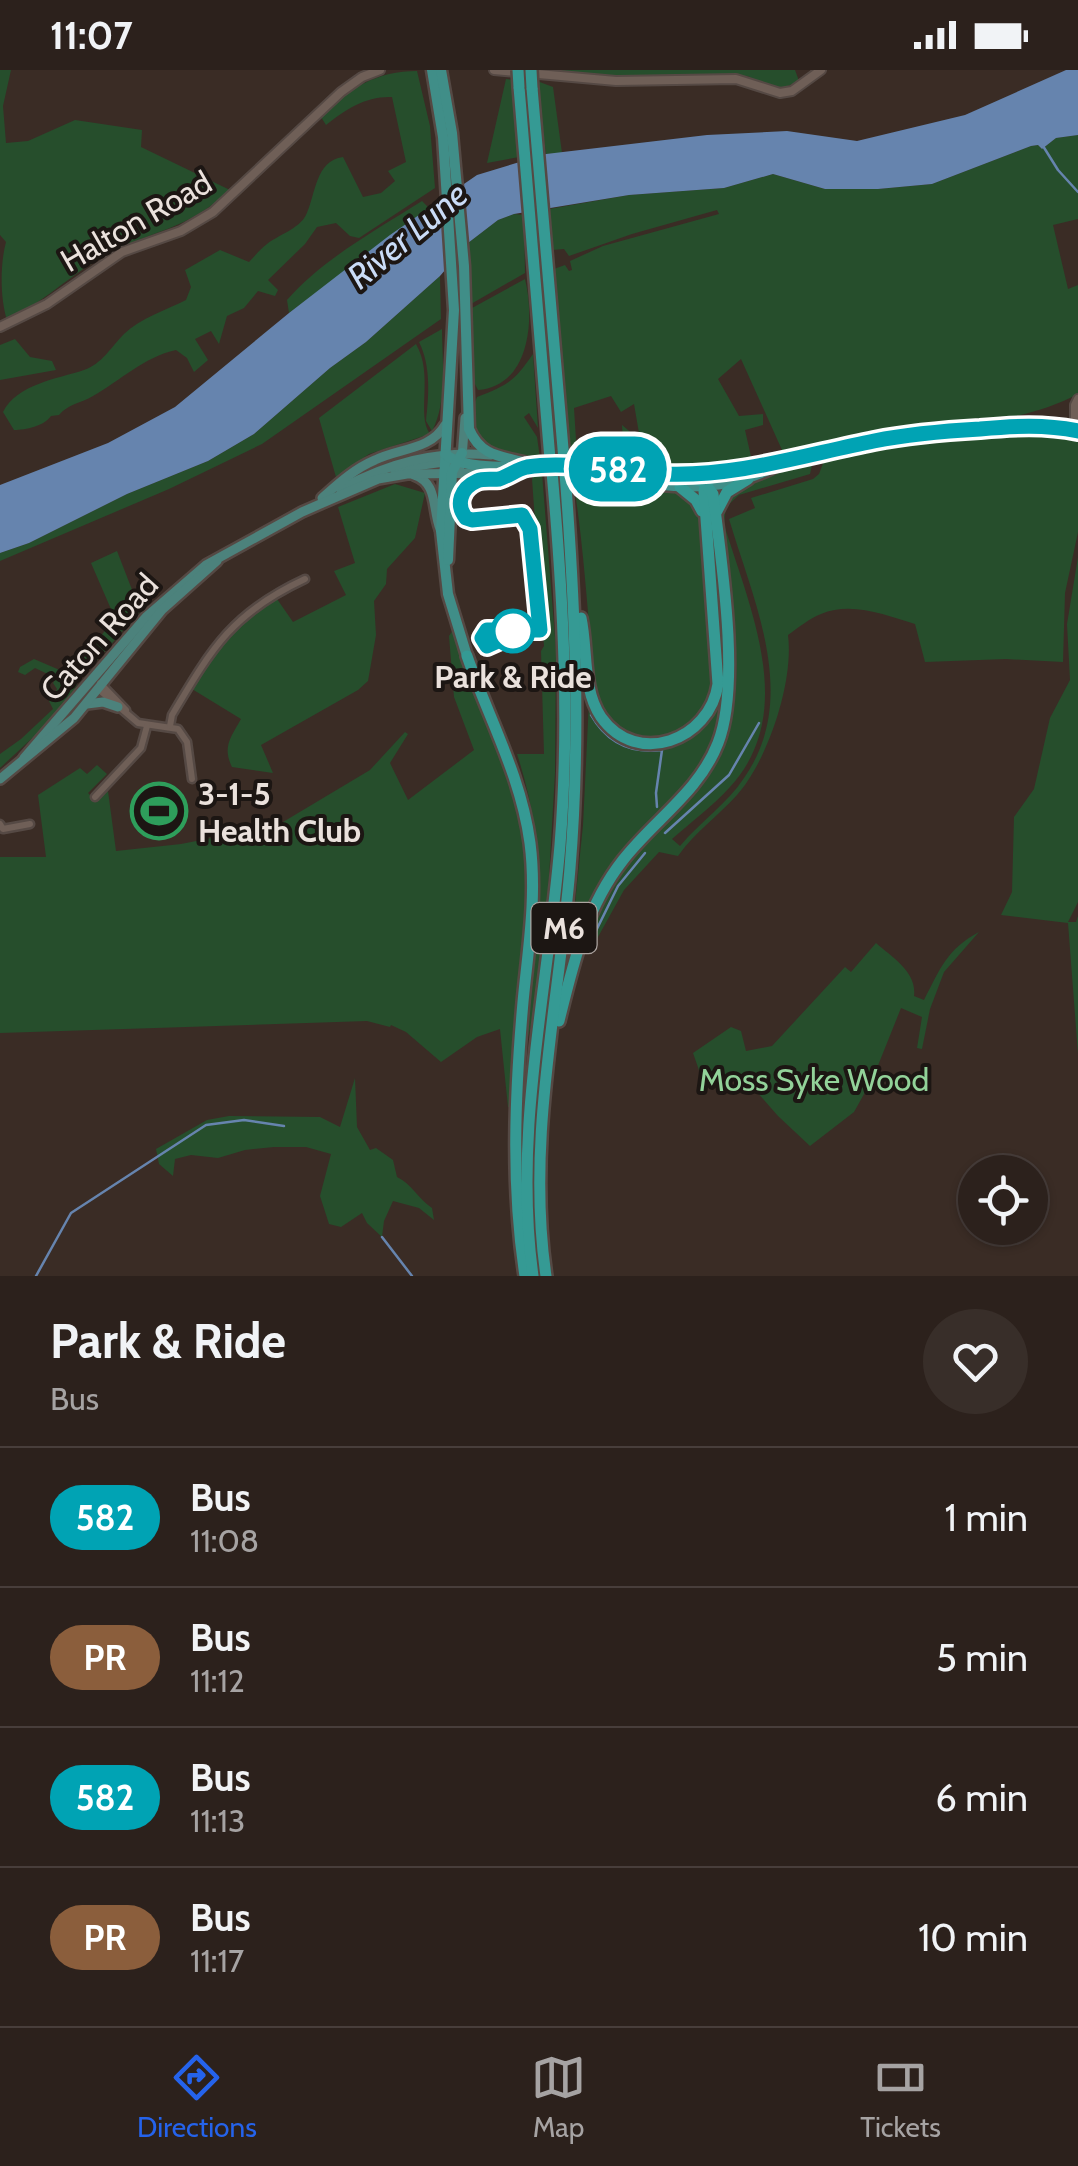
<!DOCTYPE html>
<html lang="en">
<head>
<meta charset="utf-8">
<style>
	body { margin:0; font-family:Cabin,sans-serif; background:#382e29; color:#f1f3f6; height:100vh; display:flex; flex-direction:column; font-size:38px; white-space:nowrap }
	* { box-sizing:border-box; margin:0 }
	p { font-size:32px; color:#a6a3a3 }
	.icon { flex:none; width:55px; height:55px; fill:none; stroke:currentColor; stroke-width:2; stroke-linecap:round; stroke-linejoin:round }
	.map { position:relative; height:1206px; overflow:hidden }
	.sheet { display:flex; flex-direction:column; background:#2c211c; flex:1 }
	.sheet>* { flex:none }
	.badge { padding:0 20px; border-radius:32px; font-size:35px; line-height:65px }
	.fabs { position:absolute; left:958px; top:1085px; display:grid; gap:20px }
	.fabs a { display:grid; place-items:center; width:90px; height:90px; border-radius:50%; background:#2c211c; box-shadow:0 2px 8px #0004,0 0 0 2px #483e3b; font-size:50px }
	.map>.badge { position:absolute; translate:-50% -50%; box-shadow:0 0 0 5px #fff }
	.round { display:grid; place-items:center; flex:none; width:105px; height:105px; border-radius:52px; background:#382e29 }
	.headline { display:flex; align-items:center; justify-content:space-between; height:170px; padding:0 50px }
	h1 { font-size:48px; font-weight:800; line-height:75px }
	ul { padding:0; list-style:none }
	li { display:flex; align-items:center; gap:30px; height:140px; padding:0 50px; border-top:2px solid #483e3b }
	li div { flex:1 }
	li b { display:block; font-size:38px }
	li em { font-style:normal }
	li .badge { min-width:110px; font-weight:700; text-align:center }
	.status { display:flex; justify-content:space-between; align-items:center; height:70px; padding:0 50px; background:#2c211c; direction:ltr }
	.status svg { height:28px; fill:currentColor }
	.menu { display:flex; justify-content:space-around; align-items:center; height:140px; border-top:2px solid #483e3b; background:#2c211c; font-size:28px; color:#a6a3a3 }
	.menu a { display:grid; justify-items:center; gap:5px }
	.menu .on { color:#2563eb }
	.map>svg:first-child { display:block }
</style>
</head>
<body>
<div class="status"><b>11:07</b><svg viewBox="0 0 49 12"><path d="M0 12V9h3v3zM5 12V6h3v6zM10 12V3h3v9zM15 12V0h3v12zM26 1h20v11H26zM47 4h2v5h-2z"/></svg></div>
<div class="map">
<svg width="1078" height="1206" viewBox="0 0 1078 1206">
	<rect width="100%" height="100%" fill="#3a2c25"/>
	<!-- green -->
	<g fill="#264e2c">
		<path d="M 0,0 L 11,0 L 3,36 L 6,73 L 28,71 L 75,50 L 142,60 L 141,77 L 230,120 C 186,161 154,159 106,185 C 71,204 43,233 7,250 C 0,228 0,194 6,172 L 0,165 Z"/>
		<polygon points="538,0 795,0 799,11 779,20 747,6 618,8"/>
		<path d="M 417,1 L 430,56 L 435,118 L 359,168 L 350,166 L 336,153 L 317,157 L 305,174 L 268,210 L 278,220 L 275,226 L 258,221 L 244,238 L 227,246 L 219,274 L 211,261 L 195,269 L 208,290 L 194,302 L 187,288 L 176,280 C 144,287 121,310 93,326 C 81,333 68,334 59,345 L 51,346 C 44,356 26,360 14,360 L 3,342 C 17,314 57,309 84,300 C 102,294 111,277 124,264 C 141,248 166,240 186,230 L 191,217 L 185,200 L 220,180 L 249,192 C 255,186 260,179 267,174 C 278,165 299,159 306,145 C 316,124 315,91 343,87 L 363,127 L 381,123 L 395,111 L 388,101 L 406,92 L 392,27 C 366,26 346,39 326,55 L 321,47 C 347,18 378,1 417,1 Z"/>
		<polygon points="506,9 513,10 519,87 487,93"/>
		<polygon points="537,11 553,17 562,83 546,84"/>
		<path d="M 1078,65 L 1078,149 L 1053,155 L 1068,219 L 1078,215 L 1078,324 C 1019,355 953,354 888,363 C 855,367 822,377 789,385 L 782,380 L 741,289 L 718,309 L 739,346 L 763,344 L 763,355 L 745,360 L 752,391 L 765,391 L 768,384 L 779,386 L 779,389 C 734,397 692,401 645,398 L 634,334 L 621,342 L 611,326 L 574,338 L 577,386 L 624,389 L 622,355 L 634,365 L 635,392 L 608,395 L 570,390 L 554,199 L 565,195 L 569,201 L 572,200 L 570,191 L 603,176 L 719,144 L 717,140 L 632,164 L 569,186 L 564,179 L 552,180 L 549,139 L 629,125 L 724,118 L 773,104 L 825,119 L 878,119 L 932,114 L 1031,76 L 1038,75 L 1042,79 L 1056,68 Z"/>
		<path d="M 422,131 L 429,138 L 289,243 L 287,230 C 323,189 376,160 422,131 Z"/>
		<polygon points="514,144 524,145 525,203 471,234 468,173 498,150"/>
		<polygon points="440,206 441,249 262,374 169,419 0,491 0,483 29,473 127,424 208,391 254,364 330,298 366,272"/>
		<path d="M 525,209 C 535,249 530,316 478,320 C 466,300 468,262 472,238 Z"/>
		<path d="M 442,259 C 442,288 448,332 432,361 L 426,351 C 429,325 431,296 419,272 Z"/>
		<polygon points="15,269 30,287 52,291 56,300 0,310 0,275"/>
		<path d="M 416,274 C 434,305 416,344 430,364 L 369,384 L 336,407 L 319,348 Z"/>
		<path d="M 533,284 L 538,358 L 529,343 L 524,347 L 537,367 L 540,388 L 530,388 L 482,374 C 474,359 470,343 477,327 C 510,314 514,311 533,284 Z"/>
		<path d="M 1014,362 L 1045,362 L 1078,369 L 1078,462 L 1065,523 L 1063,592 L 1006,589 L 925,592 L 915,554 C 886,545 851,531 821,544 C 810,548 798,558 788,565 C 794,612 768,690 737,725 C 717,747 696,761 678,786 L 659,782 L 624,820 L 593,876 L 586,873 C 602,831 624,796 654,764 C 679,738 708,716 722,682 C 746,625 734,554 728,494 C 726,473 720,455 721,434 L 737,418 L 813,391 L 810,404 L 739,425 L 726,437 L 724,454 C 749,537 799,642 730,717 C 713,736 691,752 672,769 L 680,776 C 700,752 727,734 744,708 C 800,628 754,533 729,449 L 755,438 L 751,428 L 813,409 L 819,404 L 825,388 L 889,375 Z"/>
		<path d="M 535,403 L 542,403 L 556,580 L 555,703 L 547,842 L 533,948 L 526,975 C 524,937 536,898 538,859 C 542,798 536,742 517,684 L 544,684 L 541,581 L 544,576 L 532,409 Z"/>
		<path d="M 572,404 L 636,417 L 674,420 L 690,428 L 701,447 L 714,600 C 712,617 710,638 697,650 C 667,678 617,673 599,634 C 587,607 590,571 588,542 C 584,496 580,449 572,404 Z"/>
		<path d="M 395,414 L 425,423 L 415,468 L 387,499 L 386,514 L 374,531 L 376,565 L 368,611 L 358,620 L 261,675 L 273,703 L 232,697 C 222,677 231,667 241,649 L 192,619 C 214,581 237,550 277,529 L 293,552 L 346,525 L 334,501 L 355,493 L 338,437 Z"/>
		<path d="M 117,481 L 136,530 L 143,538 L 93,595 L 81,600 L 77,599 C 86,581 104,566 114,546 L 91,493 Z"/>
		<polygon points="1078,487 1078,832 1068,852 1076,852 1078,846 1078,984 1068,853 1001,845 1012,822 1014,747 1034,719 1050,648 1070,610 1067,554"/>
		<polygon points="453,560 511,711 525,772 528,812 514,1038 508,1037 500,959 477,967 441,992 406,962 391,955 390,957 367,951 0,963 0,787 46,787 38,725 80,698 87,704 97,695 107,704 88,723 97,732 108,721 116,781 181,774 278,755 370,700 405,662 408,664 390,693 408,730 474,680 454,627 449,566"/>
		<polygon points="34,589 69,604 77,615 57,645 0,698 0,684 21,669 53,639 49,631 57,619 53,613 56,608 35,598 25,605 18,602 20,597"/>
		<polygon points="723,595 725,623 717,666 703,696 595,825 569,893 583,755 589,631 621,669 685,669 722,612"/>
		<path d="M 979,862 L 944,902 L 930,939 L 922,979 L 917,978 L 922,947 L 901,938 L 873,1008 L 854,1042 L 810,1076 L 778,1046 L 741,1004 L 721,1013 L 700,1003 L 693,983 L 731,957 L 741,961 L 746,981 L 772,976 L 845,897 L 851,902 L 876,873 C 893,888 917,902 914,926 L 924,930 C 940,899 947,879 979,862 Z"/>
		<path d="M 355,1008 L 357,1057 L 370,1080 L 376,1078 L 393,1090 L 397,1107 C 412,1114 418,1129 432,1138 L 434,1150 L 419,1138 L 393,1131 L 384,1151 L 382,1167 L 367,1153 L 362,1143 L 341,1157 L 329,1154 L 320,1126 L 331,1084 L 306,1077 L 274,1077 L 245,1080 L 218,1088 L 191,1085 L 175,1089 L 173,1106 L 159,1094 L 156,1079 L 207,1050 L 229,1046 L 320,1047 L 340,1057 Z"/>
	</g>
	<!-- water -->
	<polygon fill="#6684ae" points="1066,0 1078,0 1078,65 1056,68 1042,79 1038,75 1031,76 932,114 878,119 825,119 773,104 724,118 629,125 514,144 498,150 468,173 440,206 366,272 330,298 254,364 208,391 127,424 29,473 0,483 0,415 108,373 175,337 289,243 390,165 477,105 546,84 707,65 787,61 857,71 965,45"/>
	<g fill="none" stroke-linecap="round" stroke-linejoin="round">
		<!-- stream -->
		<g stroke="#6684ae" stroke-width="2.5">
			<polyline points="812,0 813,0"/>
			<polyline points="1043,76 1058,100 1078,122"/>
			<path d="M 591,645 C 607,673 631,684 662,680 L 656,723 L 657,737"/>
			<polyline points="665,763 729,705 759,653"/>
			<polyline points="590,873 618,816 645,783"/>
			<polyline points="382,1167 412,1206"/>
			<polyline points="36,1206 71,1143 206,1055 244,1050 284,1056"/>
		</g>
		<!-- minor casing -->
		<g stroke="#554944" stroke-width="11">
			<g id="minor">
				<polyline points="100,613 126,640"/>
				<polyline points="97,618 138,653 178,659 187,672 192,709"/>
				<path d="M 170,656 L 172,645 C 212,578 232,543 305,509"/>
				<polyline points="95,727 141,678 147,656"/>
				<polyline points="0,754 3,759 30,754"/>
			</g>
		</g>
		<!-- tertiary casing -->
		<g stroke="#554944" stroke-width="12">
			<g id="tertiary">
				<polyline points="494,0 616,11 736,9 780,23 792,21 821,0"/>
				<polyline points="0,257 47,234 122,182 181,161 213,142 341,22 362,7 380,0"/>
				<polyline points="1075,361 1075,335 1078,329"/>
			</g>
		</g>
		<!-- primary casing -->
		<g stroke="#554944" stroke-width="14">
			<g id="primary">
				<polyline points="462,388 465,348"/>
				<polyline points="394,399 444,392 460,400"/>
				<path d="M 414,405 C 438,413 432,438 440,459"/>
				<path d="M 340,419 C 389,393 436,380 491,385"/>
				<path d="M 322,428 C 339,413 354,399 375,390 C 399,378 431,380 445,355"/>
				<polyline points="87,634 103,632 118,637"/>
				<polyline points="24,688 146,547 206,495 302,442 378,409 407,404 500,403 522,398"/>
				<polyline points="0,709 74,648 162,540 217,491"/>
			</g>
		</g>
		<!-- trunk casing -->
		<g stroke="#554944" stroke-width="15">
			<g id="trunk">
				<polyline points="432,0 443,67 454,240 441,461 448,524 467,586"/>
				<path d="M 441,0 L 452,63 L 464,196 L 469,359 C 481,387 501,386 527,393"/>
				<path d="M 445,384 C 464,401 516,396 541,397 C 607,398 673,408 739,399 C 847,384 968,338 1078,361"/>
				<path d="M 591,402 C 651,417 717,427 774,397"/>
				<polyline points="448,490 452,402 462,383"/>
			</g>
		</g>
		<!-- motorway casing -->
		<g stroke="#554944" stroke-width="16">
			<g id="motorway">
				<polyline points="519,17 550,389"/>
				<polyline points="532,18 564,390"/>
				<polyline points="680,417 696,430 702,441"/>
				<polyline points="717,441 727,422 748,409"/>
				<path d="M 581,548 C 588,580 582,619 601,647 C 637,698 710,670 718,614 L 704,421 L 706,413 L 717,402"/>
				<path d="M 467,586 C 489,649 521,706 530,773 C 537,828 528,879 523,932 C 515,1023 511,1116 525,1206"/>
				<path d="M 559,951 C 573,894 586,837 623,790 C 654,750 699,722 718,673 C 741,615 721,488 713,424 L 703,411 L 662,404"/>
				<path d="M 533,1206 C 513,1061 548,919 560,775 C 570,650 563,526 552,402"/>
				<path d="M 546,1206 C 526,1069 559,934 570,798 C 581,665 575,535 565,403"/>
			</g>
		</g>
		<!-- minor -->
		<use href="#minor" stroke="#6f5f57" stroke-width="6"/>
		<!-- tertiary -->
		<use href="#tertiary" stroke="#6f5f57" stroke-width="8"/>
		<!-- primary -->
		<use href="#primary" stroke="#4c827c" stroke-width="9"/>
		<!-- trunk -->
		<use href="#trunk" stroke="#408e88" stroke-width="10"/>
		<!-- motorway -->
		<use href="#motorway" stroke="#359a94" stroke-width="11"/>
		<!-- motorway-bridge casing -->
		<g stroke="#554944" stroke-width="16" stroke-linecap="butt">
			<g id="motorway-bridge">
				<polyline points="518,0 519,17"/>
				<polyline points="531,0 532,18"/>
				<polyline points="550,389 552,402"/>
				<polyline points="564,390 565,403"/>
			</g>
		</g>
		<!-- motorway-bridge -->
		<use href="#motorway-bridge" stroke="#359a94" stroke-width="11"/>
	</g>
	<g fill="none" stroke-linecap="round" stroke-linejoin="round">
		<!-- line casing -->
		<g stroke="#fff" stroke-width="22">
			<path id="line" d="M 509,566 L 487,576 L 482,568 L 487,560 L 540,560 L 530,459 L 522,445 L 472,450 L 466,448 C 455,434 461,418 477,411 C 484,408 492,410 499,409 C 509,406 517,399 527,397 C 571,390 620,403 664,404 C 736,407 804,385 874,371 C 909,364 944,361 980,359 C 1013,356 1045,354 1078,361"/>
		</g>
		<!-- line -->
		<use href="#line" stroke="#00a3b4" stroke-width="15"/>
	</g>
	<!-- icons -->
	<defs>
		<g id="stadium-ring" transform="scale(2.875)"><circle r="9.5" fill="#1c1613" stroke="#2e9e5b" stroke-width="1.5"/><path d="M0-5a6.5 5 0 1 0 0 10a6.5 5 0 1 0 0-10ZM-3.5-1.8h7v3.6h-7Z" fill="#2e9e5b"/></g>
	</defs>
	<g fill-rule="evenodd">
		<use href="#stadium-ring" x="159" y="741"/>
	</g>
	<!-- markers -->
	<circle fill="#fff" stroke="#00a3b4" stroke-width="5" cx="513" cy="561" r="20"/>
	<g text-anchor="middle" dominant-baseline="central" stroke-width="8" stroke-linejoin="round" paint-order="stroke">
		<!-- shield labels -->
		<rect fill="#1c1613" stroke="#aca4a0" stroke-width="2.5" x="531.5" y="833" width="65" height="50" rx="8"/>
		<g font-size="30" font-weight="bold" fill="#eae1dc">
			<text x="564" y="858">M6</text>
		</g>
		<!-- street labels -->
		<g font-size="32" fill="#eae1dc" stroke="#1c1613">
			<text transform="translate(136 151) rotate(-30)">Halton Road</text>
			<text transform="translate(99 567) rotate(-48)">Caton Road</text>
		</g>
		<!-- stop labels -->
		<g font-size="32" font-weight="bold" fill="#eae1dc" stroke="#1c1613">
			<text x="513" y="606">Park &amp; Ride</text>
		</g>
		<!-- poi labels -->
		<g font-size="32" font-weight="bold" fill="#eae1dc" stroke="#1c1613" text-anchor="start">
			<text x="198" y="723">3-1-5<tspan x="198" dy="37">Health Club</tspan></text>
		</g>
		<!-- park labels -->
		<g font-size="32" fill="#92d299" stroke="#1c1613">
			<text x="814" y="1009">Moss Syke Wood</text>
		</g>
		<!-- water labels -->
		<g font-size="35" font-style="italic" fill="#cadcf7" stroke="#1c1613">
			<text transform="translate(407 165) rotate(-40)">River Lune</text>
		</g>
	</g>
</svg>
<div class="fabs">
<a><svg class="icon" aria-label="locate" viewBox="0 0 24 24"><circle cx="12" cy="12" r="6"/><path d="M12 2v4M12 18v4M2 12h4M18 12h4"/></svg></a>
</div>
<b class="badge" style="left:618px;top:399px;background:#00a3b4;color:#fff">582</b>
</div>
<section class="sheet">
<div class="headline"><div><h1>Park &amp; Ride</h1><p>Bus</p></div><a class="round"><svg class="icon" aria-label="heart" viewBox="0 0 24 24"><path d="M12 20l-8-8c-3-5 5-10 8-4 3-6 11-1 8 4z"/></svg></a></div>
<ul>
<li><span class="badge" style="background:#00a3b4;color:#fff">582</span><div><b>Bus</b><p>11:08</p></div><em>1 min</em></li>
<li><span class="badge" style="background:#8b5e3c;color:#fff">PR</span><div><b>Bus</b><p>11:12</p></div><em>5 min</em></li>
<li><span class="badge" style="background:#00a3b4;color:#fff">582</span><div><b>Bus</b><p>11:13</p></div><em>6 min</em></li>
<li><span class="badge" style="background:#8b5e3c;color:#fff">PR</span><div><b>Bus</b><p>11:17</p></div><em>10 min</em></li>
</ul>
</section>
<nav class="menu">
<a class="on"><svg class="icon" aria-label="directions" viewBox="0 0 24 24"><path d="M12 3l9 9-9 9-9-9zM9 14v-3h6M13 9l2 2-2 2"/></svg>Directions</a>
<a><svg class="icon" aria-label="map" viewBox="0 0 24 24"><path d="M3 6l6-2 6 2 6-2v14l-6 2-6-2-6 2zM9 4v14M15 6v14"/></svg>Map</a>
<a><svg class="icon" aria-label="tickets" viewBox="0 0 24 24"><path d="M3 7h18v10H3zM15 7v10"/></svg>Tickets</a>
</nav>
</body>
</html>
